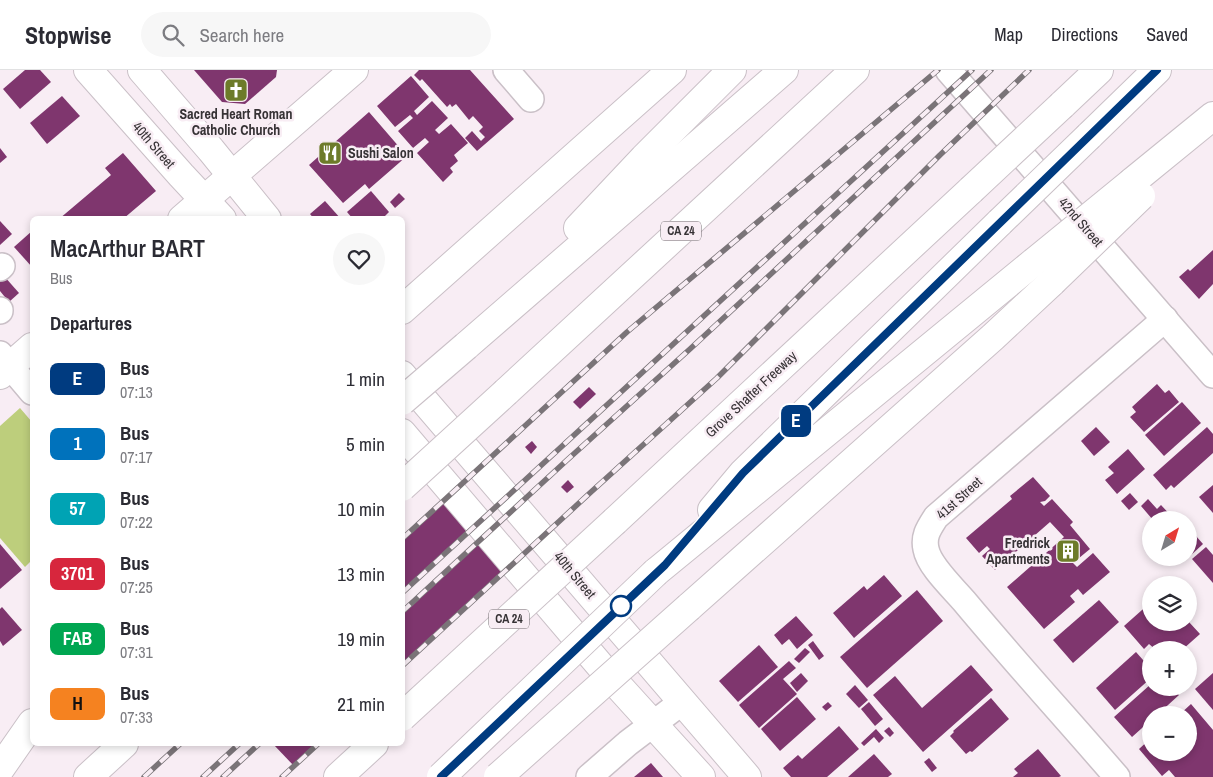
<!DOCTYPE html>
<html lang="en">
<head>
<meta charset="utf-8">
<style>
	body { margin:0; font-family:"Archivo Narrow",sans-serif; background:#f7f7f7; color:#2b2b33; height:100vh; display:flex; flex-direction:column; font-size:19px; white-space:nowrap }
	* { box-sizing:border-box; margin:0 }
	p { font-size:16px; color:#7c7c81 }
	.icon { flex:none; width:28px; height:28px; fill:none; stroke:currentColor; stroke-width:2; stroke-linecap:round; stroke-linejoin:round }
	.map { position:relative; flex:1; overflow:hidden }
	.details { position:absolute; left:30px; top:146px; width:375px; height:530px; display:flex; flex-direction:column; background:#fff; border-radius:8px; box-shadow:0 2px 8px #0003 }
	.details>* { flex:none }
	.badge { padding:0 10px; border-radius:8px; font-size:18px; line-height:32px }
	.needle { width:32px; rotate:38deg }
	.controls { position:absolute; left:1142px; top:441px; display:grid; gap:10px }
	.controls a { display:grid; place-items:center; width:55px; height:55px; border-radius:50%; background:#fff; box-shadow:0 2px 8px #0003; font-size:25px }
	.map>.badge { position:absolute; translate:-50% -50%; box-shadow:0 0 0 2px #fff }
	h2 { padding:0 20px; font-size:19px; line-height:45px }
	.round { display:grid; place-items:center; flex:none; width:52px; height:52px; border-radius:26px; background:#f7f7f7 }
	.headline { display:flex; align-items:center; justify-content:space-between; height:85px; padding:0 20px }
	h1 { font-size:24px; font-weight:600; line-height:38px }
	ul { padding:0; list-style:none }
	li { display:flex; align-items:center; gap:15px; height:65px; padding:0 20px }
	li div { flex:1 }
	li b { display:block; font-size:19px }
	li em { font-style:normal }
	li .badge { min-width:55px; font-weight:700; text-align:center }
	header { display:flex; align-items:center; gap:30px; box-sizing:border-box; height:70px; padding:0 25px; background:#fff; border-bottom:1px solid #e1e1e2 }
	header strong { font-size:24px }
	nav { display:flex; gap:28px; margin-inline-start:auto; font-size:18px }
	.search { width:350px; height:45px; background:#f7f7f7; display:flex; align-items:center; gap:12px; box-sizing:border-box; padding:0 18px; border-radius:28px; color:#7c7c81; font-size:19px }
	.map>svg:first-child { display:block }
</style>
</head>
<body>
<header>
<strong>Stopwise</strong>
<div class="search"><svg class="icon" aria-label="search" viewBox="0 0 24 24"><circle cx="10" cy="10" r="6"/><path d="M15 15l6 6"/></svg>Search here</div>
<nav><a>Map</a><a>Directions</a><a>Saved</a></nav>
</header>
<div class="map">
<svg width="1213" height="707" viewBox="0 0 1213 707">
	<rect width="100%" height="100%" fill="#f8edf4"/>
	<!-- green -->
	<polygon fill="#bdce7c" points="20,338 32,352 32,490 25,497 0,468 0,356"/>
	<!-- building -->
	<g fill="#7f366e">
		<polygon points="25,0 40,0 51,12 20,39 3,19"/>
		<polygon points="194,0 277,0 276,7 245,34 222,32"/>
		<polygon points="419,0 470,0 514,49 477,81 465,68 472,61 481,71 485,67 479,61 483,57 473,46 469,50 456,34 452,37 450,34 447,37 422,9 420,11 414,5"/>
		<polygon points="411,6 429,27 414,41 417,45 432,31 448,48 435,60 439,64 451,54 468,73 454,85 458,91 450,98 453,102 443,112 417,83 429,72 425,68 413,78 398,61 413,48 410,45 395,57 377,36"/>
		<polygon points="62,26 80,46 47,74 30,53"/>
		<polygon points="369,42 407,86 369,119 365,114 343,133 309,95"/>
		<polygon points="0,78 7,87 0,93"/>
		<polygon points="123,83 156,121 123,149 59,149 111,105 105,98"/>
		<polygon points="371,121 389,142 382,149 353,149 347,142"/>
		<polygon points="399,123 405,129 395,138 390,132"/>
		<polygon points="325,131 341,149 314,149 310,144"/>
		<polygon points="0,151 12,164 0,175"/>
		<polygon points="32,161 32,197 14,177"/>
		<polygon points="1213,180 1213,214 1199,229 1179,207 1188,199 1190,201"/>
		<polygon points="4,206 19,223 9,232 0,221 0,209"/>
		<polygon points="1157,314 1165,323 1169,320 1179,332 1144,362 1130,347 1136,342 1132,337"/>
		<polygon points="589,317 596,324 580,339 573,332"/>
		<polygon points="1182,332 1201,353 1164,386 1145,365"/>
		<polygon points="1096,357 1110,372 1094,386 1081,371"/>
		<polygon points="1207,357 1213,364 1213,383 1174,418 1171,415 1166,420 1153,405"/>
		<polygon points="532,371 537,377 531,384 525,377"/>
		<polygon points="1128,379 1145,399 1117,424 1105,410 1114,403 1108,397"/>
		<polygon points="1033,407 1050,426 1045,431 1040,432 1044,436 1052,429 1073,452 1070,455 1090,479 1073,493 1077,497 1093,483 1110,502 1083,525 1078,519 1070,526 1075,532 1044,559 1007,517 1039,489 1045,495 1051,490 1046,483 1064,467 1050,452 995,500 982,486 990,479 987,476 979,483 966,468 1012,429 1010,426"/>
		<polygon points="568,410 574,417 567,423 561,417"/>
		<polygon points="1213,415 1213,443 1199,427"/>
		<polygon points="454,421 518,490 402,596 402,542 479,471 469,461 402,523 402,469"/>
		<polygon points="1130,423 1138,432 1129,440 1121,431"/>
		<polygon points="1148,429 1157,439 1161,435 1175,450 1153,450 1141,436"/>
		<polygon points="1189,458 1203,474 1189,487"/>
		<polygon points="0,474 22,500 0,519"/>
		<polygon points="1206,477 1213,485 1213,513 1192,489"/>
		<polygon points="884,505 902,526 854,568 833,543 864,516 867,520"/>
		<polygon points="917,520 943,551 867,618 840,587"/>
		<polygon points="1099,530 1119,552 1073,593 1053,570"/>
		<polygon points="1151,532 1151,552 1189,552 1200,564 1182,580 1167,580 1162,574 1156,580 1149,574 1144,579 1124,556"/>
		<polygon points="2,537 22,560 3,576 0,571 0,539"/>
		<polygon points="796,546 813,565 797,579 789,569 782,575 774,565"/>
		<polygon points="813,571 824,586 819,590 808,575"/>
		<polygon points="759,575 778,597 738,632 719,611"/>
		<polygon points="805,578 810,582 799,593 794,589"/>
		<polygon points="1136,582 1151,599 1151,608 1115,640 1096,618"/>
		<polygon points="789,591 796,598 783,609 797,624 759,658 739,635"/>
		<polygon points="971,595 993,620 923,682 873,625 895,606 922,638"/>
		<polygon points="801,603 808,611 797,622 790,613"/>
		<polygon points="1213,603 1213,640 1195,619"/>
		<polygon points="1151,614 1151,618 1172,618 1179,625 1157,645 1151,645 1151,650 1132,667 1114,647"/>
		<polygon points="855,615 868,630 859,638 846,624"/>
		<polygon points="797,627 816,649 780,681 761,659"/>
		<polygon points="991,628 1009,649 972,682 970,681 966,684 950,666 954,662 953,661"/>
		<polygon points="828,632 832,636 826,641 822,637"/>
		<polygon points="869,632 883,649 875,656 861,639"/>
		<polygon points="1191,634 1213,660 1213,707 1175,707 1169,700 1162,706 1139,679 1151,668 1151,682 1189,682 1189,645 1179,645"/>
		<polygon points="839,656 859,679 827,707 791,707 783,698 798,685 802,689"/>
		<polygon points="889,657 894,663 890,667 884,661"/>
		<polygon points="876,659 884,668 879,673 874,667 864,676 861,673"/>
		<polygon points="273,674 318,674 294,696"/>
		<polygon points="1038,679 1061,706 1059,707 1013,707 1018,703 1014,699"/>
		<polygon points="874,684 892,704 888,707 848,707"/>
		<polygon points="929,688 937,698 932,702 924,692"/>
		<polygon points="651,693 663,707 634,707"/>
	</g>
	<g fill="none" stroke-linecap="round" stroke-linejoin="round">
		<!-- minor casing -->
		<g stroke="#cac0c7" stroke-width="28">
			<g id="minor">
				<polyline points="506,0 531,29"/>
				<polyline points="948,0 1213,305"/>
				<polyline points="0,198 2,196"/>
				<polyline points="0,240 0,241"/>
				<polyline points="0,284 32,322"/>
				<polyline points="589,707 628,673 682,632"/>
				<path d="M 1117,707 C 1066,648 1014,591 964,531 C 953,518 929,496 926,479 C 923,466 929,458 936,447 L 1165,249"/>
			</g>
		</g>
		<!-- major casing -->
		<g stroke="#cac0c7" stroke-width="30">
			<g id="major">
				<polyline points="88,0 181,105 222,149"/>
				<polyline points="142,0 211,80 267,149"/>
				<polyline points="182,149 354,0"/>
				<polyline points="0,305 32,277"/>
				<polyline points="402,305 747,707"/>
				<polyline points="402,363 603,599 701,707"/>
			</g>
		</g>
		<!-- highway casing -->
		<g stroke="#cac0c7" stroke-width="30">
			<g id="highway">
				<polyline points="1062,35 1099,0"/>
				<polyline points="1089,66 1157,0"/>
				<polyline points="1132,112 1213,46"/>
				<polyline points="578,158 644,88 732,0"/>
				<polyline points="402,240 672,0"/>
				<polyline points="466,276 784,0"/>
				<polyline points="506,322 855,0"/>
				<polyline points="712,440 743,403 1000,152"/>
				<polyline points="615,451 971,120"/>
				<polyline points="656,502 1034,192"/>
				<polyline points="689,537 993,267 1052,212"/>
				<polyline points="0,699 32,653"/>
				<polyline points="88,707 124,674"/>
				<polyline points="338,707 374,674"/>
			</g>
		</g>
		<!-- minor -->
		<use href="#minor" stroke="#fff" stroke-width="25"/>
		<!-- major -->
		<use href="#major" stroke="#fff" stroke-width="28"/>
		<!-- highway -->
		<use href="#highway" stroke="#fff" stroke-width="28"/>
		<!-- rail casing -->
		<g stroke="#7a7478" stroke-width="5.5">
			<g id="rail">
				<polyline points="402,469 627,262 938,0"/>
				<polyline points="402,523 972,0"/>
				<polyline points="402,542 566,391 690,279 991,0"/>
				<polyline points="402,596 591,422 717,308 940,85 1029,0"/>
				<polyline points="144,707 180,674"/>
				<polyline points="203,707 239,674"/>
				<polyline points="223,707 259,674"/>
				<polyline points="282,707 318,674"/>
			</g>
		</g>
		<!-- rail -->
		<use href="#rail" stroke="#f8edf4" stroke-width="4" stroke-dasharray="11" stroke-linecap="butt"/>
		<!-- highway-bridge casing -->
		<g stroke="#cac0c7" stroke-width="30" stroke-linecap="butt">
			<g id="highway-bridge">
				<polyline points="971,120 1062,35"/>
				<polyline points="1000,152 1089,66"/>
				<polyline points="1034,192 1132,112"/>
				<polyline points="1052,212 1141,126"/>
				<polyline points="402,331 466,276"/>
				<polyline points="402,417 506,322"/>
				<polyline points="402,647 615,451"/>
				<polyline points="441,707 656,502"/>
				<polyline points="498,707 689,537"/>
			</g>
		</g>
		<!-- highway-bridge -->
		<use href="#highway-bridge" stroke="#fff" stroke-width="28"/>
	</g>
	<g fill="none" stroke-linecap="round" stroke-linejoin="round">
		<!-- line casing -->
		<g stroke="#fff" stroke-width="11">
			<polyline id="line" points="441,707 665,495 743,403 1157,0"/>
		</g>
		<!-- line -->
		<use href="#line" stroke="#003b80" stroke-width="8"/>
	</g>
	<!-- icons -->
	<defs>
		<g id="church-square" transform="scale(1.25)"><rect x="-9" y="-9" width="18" height="18" rx="4" fill="#6d7b29" stroke="#f8edf4"/><path d="M-1.2-6h2.4v3.5h3.3v2.4h-3.3V6h-2.4V-.1h-3.3v-2.4h3.3Z" fill="#fff"/></g>
		<g id="restaurant-square" transform="scale(1.25)"><rect x="-9" y="-9" width="18" height="18" rx="4" fill="#6d7b29" stroke="#f8edf4"/><path d="M-5-6h1v4h1v-4h1v4h1v-4h1v5L-1.5 .5V6h-2V.5L-5-1ZM5-6V6H3V1.5H1.5Q1.5-4 5-6Z" fill="#fff"/></g>
		<g id="building-square" transform="scale(1.25)"><rect x="-9" y="-9" width="18" height="18" rx="4" fill="#6d7b29" stroke="#f8edf4"/><path d="M-4-6H4V6H1V3H-1V6H-4ZM-2.5-4.3h1.7v1.8h-1.7ZM.8-4.3h1.7v1.8H.8ZM-2.5-1h1.7V.8h-1.7ZM.8-1h1.7V.8H.8Z" fill="#fff"/></g>
	</defs>
	<g fill-rule="evenodd">
		<use href="#church-square" x="236" y="20"/>
		<use href="#restaurant-square" x="330" y="83"/>
		<use href="#building-square" x="1068" y="481"/>
	</g>
	<!-- markers -->
	<circle fill="#fff" stroke="#003b80" stroke-width="2.5" cx="621" cy="536" r="10"/>
	<g text-anchor="middle" dominant-baseline="central" stroke-width="5" stroke-linejoin="round" paint-order="stroke">
		<!-- shield labels -->
		<g fill="#f8edf4" stroke="#706a6e" stroke-width="1">
			<rect x="661" y="151.5" width="40" height="19" rx="4"/>
			<rect x="489" y="539.5" width="40" height="19" rx="4"/>
		</g>
		<g font-size="12" font-weight="bold" fill="#363235">
			<text x="681" y="161">CA 24</text>
			<text x="509" y="549">CA 24</text>
		</g>
		<!-- poi labels -->
		<g font-size="14" font-weight="bold" fill="#363235" stroke="#f8edf4">
			<text x="236" y="44">Sacred Heart Roman<tspan x="236" dy="16">Catholic Church</tspan></text>
			<text x="348" y="83" text-anchor="start">Sushi Salon</text>
			<text x="1050" y="473" text-anchor="end">Fredrick<tspan x="1050" dy="16">Apartments</tspan></text>
		</g>
		<!-- street labels -->
		<g font-size="14" fill="#363235" stroke="#f8edf4">
			<text transform="translate(154 75) rotate(49)">40th Street</text>
			<text transform="translate(1081 152) rotate(49)">42nd Street</text>
			<text transform="translate(751 324) rotate(-43)">Grove Shafter Freeway</text>
			<text transform="translate(959 428) rotate(-42)">41st Street</text>
			<text transform="translate(575 505) rotate(50)">40th Street</text>
		</g>
	</g>
</svg>
<div class="controls">
<a><svg class="needle" viewBox="-14 -14 28 28"><path d="M0-13l5 13h-10z" fill="#e53935"/><path d="M0 13l5-13h-10z" fill="#7c7c81"/></svg></a>
<a><svg class="icon" aria-label="layers" viewBox="0 0 24 24"><path d="M12 4l9 5-9 5-9-5zM3 14l9 5 9-5"/></svg></a>
<a>+</a>
<a>−</a>
</div>
<b class="badge" style="left:796px;top:351px;background:#003b80;color:#fff">E</b>
<section class="details">
<div class="headline"><div><h1>MacArthur BART</h1><p>Bus</p></div><a class="round"><svg class="icon" aria-label="heart" viewBox="0 0 24 24"><path d="M12 20l-8-8c-3-5 5-10 8-4 3-6 11-1 8 4z"/></svg></a></div>
<h2>Departures</h2>
<ul>
<li><span class="badge" style="background:#003b80;color:#fff">E</span><div><b>Bus</b><p>07:13</p></div><em>1 min</em></li>
<li><span class="badge" style="background:#0072bc;color:#fff">1</span><div><b>Bus</b><p>07:17</p></div><em>5 min</em></li>
<li><span class="badge" style="background:#00a3b4;color:#fff">57</span><div><b>Bus</b><p>07:22</p></div><em>10 min</em></li>
<li><span class="badge" style="background:#d7263d;color:#fff">3701</span><div><b>Bus</b><p>07:25</p></div><em>13 min</em></li>
<li><span class="badge" style="background:#00a651;color:#fff">FAB</span><div><b>Bus</b><p>07:31</p></div><em>19 min</em></li>
<li><span class="badge" style="background:#f58220;color:#111">H</span><div><b>Bus</b><p>07:33</p></div><em>21 min</em></li>
</ul>
</section>
</div>
</body>
</html>
